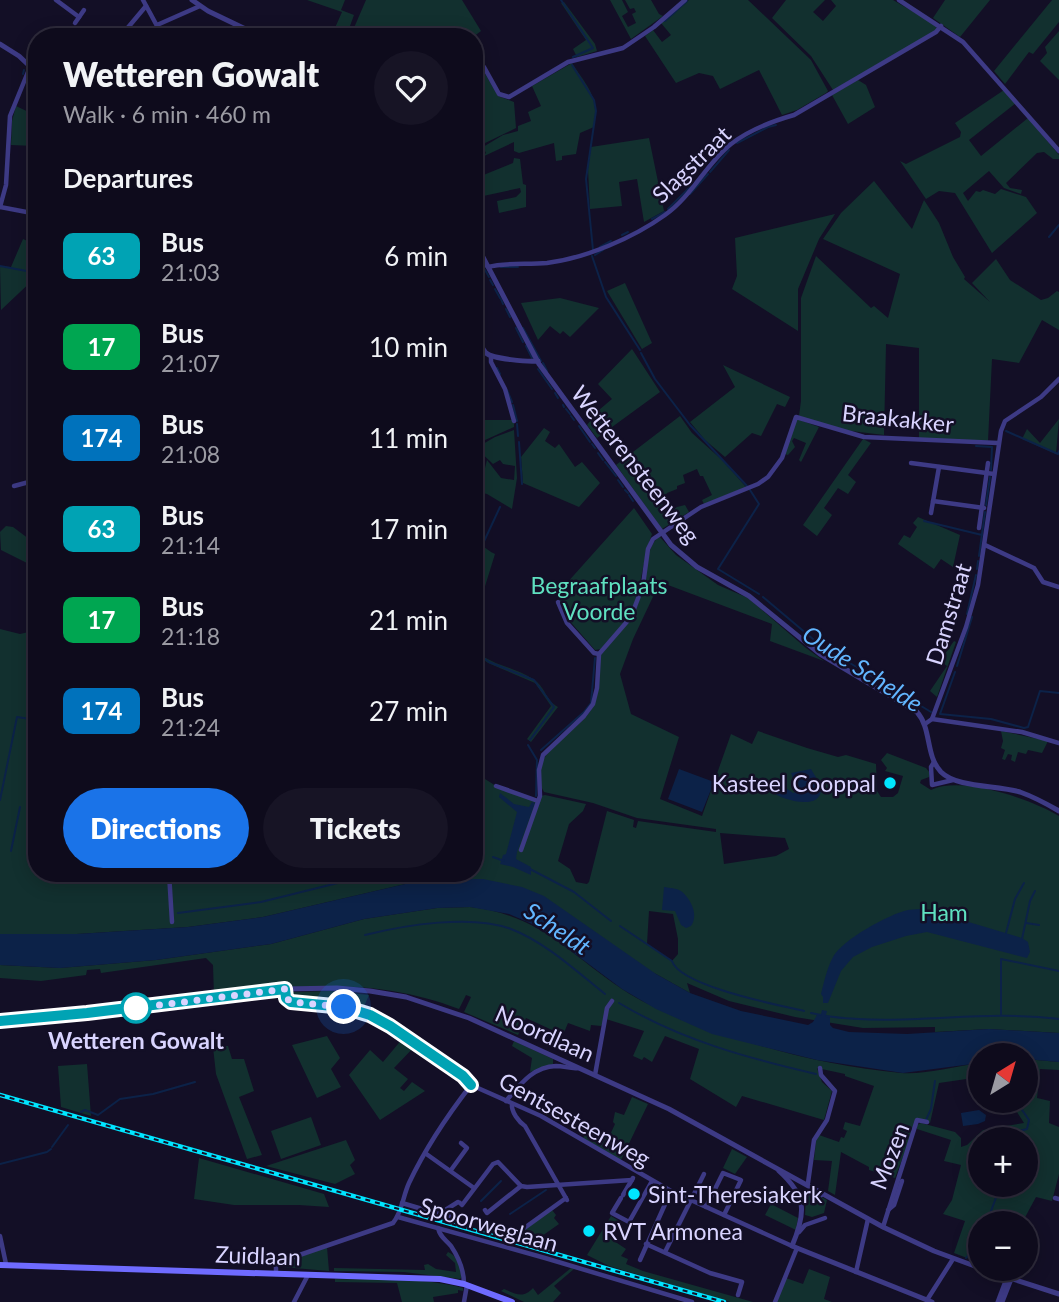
<!DOCTYPE html>
<html lang="en">
<head>
<meta charset="utf-8">
<style>
	body { margin:0; font-family:Lato,sans-serif; background:#171425; color:#f1f3f6; height:100vh; display:flex; flex-direction:column; font-size:26px; white-space:nowrap }
	* { box-sizing:border-box; margin:0 }
	p { font-size:23px; color:#9b9ba3 }
	.icon { flex:none; width:38px; height:38px; fill:none; stroke:currentColor; stroke-width:2; stroke-linecap:round; stroke-linejoin:round }
	.map { position:relative; flex:1; overflow:hidden }
	.sheet { position:absolute; left:28px; top:28px; width:455px; height:854px; display:flex; flex-direction:column; background:#0e0b1c; border-radius:28px; box-shadow:0 4px 18px #0003,0 0 0 2px #2e2b3b }
	.sheet>* { flex:none }
	.badge { padding:0 14px; border-radius:10px; font-size:24px; line-height:46px }
	.needle { width:46px; rotate:37deg }
	.fabs { position:absolute; left:968px; top:1043px; display:grid; gap:14px }
	.fabs a { display:grid; place-items:center; width:70px; height:70px; border-radius:50%; background:#0e0b1c; box-shadow:0 4px 18px #0003,0 0 0 2px #2e2b3b; font-size:35px }
	.you { position:absolute; width:35px; height:35px; margin:-18px; border:5px solid #fff; border-radius:50%; background:#1a73e8; box-shadow:0 0 0 10px #1a73e833 }
	.map>.badge { position:absolute; translate:-50% -50%; box-shadow:0 0 0 4px #fff }
	h2 { padding:0 35px; font-size:26px; line-height:63px }
	.round { display:grid; place-items:center; flex:none; width:74px; height:74px; border-radius:37px; background:#171425 }
	.headline { display:flex; align-items:center; justify-content:space-between; height:119px; padding:0 35px }
	h1 { font-size:33px; font-weight:800; line-height:52px }
	.primary-button { display:flex; gap:14px; margin-top:auto; padding:14px 35px }
	.primary-button a { flex:1; height:80px; border-radius:42px; background:#1a73e8; color:#fff; font-size:28px; font-weight:800; line-height:80px; text-align:center }
	.primary-button a+a { background:#171425; color:#f1f3f6 }
	ul { padding:0; list-style:none }
	li { display:flex; align-items:center; gap:21px; height:91px; padding:0 35px }
	li div { flex:1 }
	li b { display:block; font-size:26px }
	li em { font-style:normal }
	li .badge { min-width:77px; font-weight:700; text-align:center }
	.map>svg:first-child { display:block }
</style>
</head>
<body>
<div class="map">
<svg width="1059" height="1302" viewBox="0 0 1059 1302">
	<rect width="100%" height="100%" fill="#130f26"/>
	<!-- green -->
	<g fill="#12302f" fill-rule="evenodd">
		<polygon points="307,0 345,0 341,10 354,15 346,37 331,37 342,12"/>
		<polygon points="366,0 462,0 481,31 473,37 350,37"/>
		<polygon points="610,0 622,0 628,12 622,16 628,27 636,23 632,14 636,12 634,8 630,9 625,0 651,0 659,14 663,16 631,39"/>
		<polygon points="689,0 748,0 811,60 828,91 826,93 797,110 782,115 759,70 720,89 713,76 699,73 676,83 645,36 653,30 662,42 671,35 661,23"/>
		<polygon points="786,0 825,0 813,12 823,21 836,6 831,0 893,0 936,25 937,30 833,90 811,56 772,18"/>
		<polygon points="945,0 990,0 960,37 933,18"/>
		<polygon points="1052,0 1059,0 1059,22 1033,54 1029,52 1005,84 994,71"/>
		<polygon points="564,2 595,44 597,51 577,57 573,49 586,40 561,3"/>
		<polygon points="1059,31 1059,80 1040,61 1047,53 1045,47"/>
		<polygon points="474,63 480,65 498,96 514,102 516,128 481,145 479,140 474,143"/>
		<path d="M 572,63 C 588,88 599,96 594,127 L 580,133 L 576,154 L 562,156 L 562,160 L 556,161 L 554,143 L 519,153 L 514,151 L 514,142 L 480,158 L 486,153 L 483,147 L 503,135 L 518,131 L 518,126 L 531,121 L 528,112 L 541,106 L 532,86 Z"/>
		<polygon points="858,80 866,85 875,107 848,124 832,95"/>
		<polygon points="1004,90 1016,103 969,140 981,156 1028,118 1059,155 1059,159 1053,159 1044,152 1037,153 1006,183 1010,188 1022,190 1021,194 1004,188 989,171 963,193 968,201 976,191 980,192 983,190 995,194 1001,189 1026,197 1037,213 992,253 955,193 939,191 926,199 900,161 906,164 960,137 961,132 955,123"/>
		<polygon points="16,106 37,116 35,146 11,145 12,121"/>
		<polygon points="649,138 664,211 644,222 637,179 619,182 622,206 590,209 588,169 591,147"/>
		<polygon points="514,158 520,159 523,184 526,185 526,207 499,213 497,201 516,197 521,192 520,188 474,198 474,192 485,188 481,176 513,163"/>
		<polygon points="874,181 912,229 924,200 939,223 953,257 965,277 964,279 990,302 972,283 996,259 1010,280 1041,300 1048,298 1057,291 1059,292 1059,330 1042,320 1019,363 992,359 988,441 919,438 919,348 886,344 884,435 843,430 799,416 801,401 801,298 816,256 871,308 874,306 888,318 900,274 823,239 841,213"/>
		<polygon points="835,214 819,239 798,289 798,331 732,289 737,276 735,238"/>
		<polygon points="36,233 37,255 30,270 37,272 37,276 1,310 0,266 11,267 23,239 32,243"/>
		<polygon points="625,283 652,343 642,349 607,291"/>
		<polygon points="560,298 599,308 570,337 563,331 560,334 550,326 538,340 521,303"/>
		<polygon points="632,349 660,392 597,438 587,425 599,410 612,399 598,384"/>
		<polygon points="723,365 790,397 785,407 777,404 761,436 752,433 725,457 705,440 690,422 735,387"/>
		<polygon points="474,399 481,405 477,420 514,420 514,427 474,445"/>
		<polygon points="680,416 692,433 722,460 746,487 704,504 702,500 712,495 703,476 700,476 697,469 683,475 685,483 677,486 677,489 667,493 661,501 665,508 663,511 670,512 677,507 685,505 689,512 662,529 616,465"/>
		<polygon points="797,419 819,427 801,462 799,460 806,443 794,438 792,441 795,447 788,455 785,454"/>
		<polygon points="1059,419 1056,454 1022,439 1027,429 1040,443"/>
		<polygon points="544,428 550,432 545,441 555,448 559,444 575,467 582,462 600,483 579,507 523,483 521,457"/>
		<polygon points="514,430 517,478 512,509 487,494 474,491 474,487 480,488 487,460 501,478 514,480 515,466 503,464 500,460 493,464 476,448 495,437"/>
		<polygon points="863,439 871,443 848,475 856,482 848,494 838,488 824,508 832,515 817,536 803,525"/>
		<path d="M 634,508 L 652,534 C 643,557 642,585 632,610 C 626,624 610,637 601,649 L 595,650 L 568,619 L 557,594 Z"/>
		<polygon points="918,517 960,535 953,567 941,559 934,569 898,544 904,535 910,538 917,527 913,523"/>
		<polygon points="6,526 13,527 37,545 37,568 1,550 0,532"/>
		<path d="M 659,536 L 676,555 L 718,585 L 748,598 L 806,648 L 824,661 L 770,641 L 772,624 L 660,582 L 633,639 L 620,674 L 631,714 L 679,737 L 660,799 L 702,816 L 731,734 L 752,744 L 758,731 L 807,748 L 838,757 L 846,755 L 876,764 L 877,791 L 881,797 L 893,797 L 898,793 L 903,776 L 885,771 L 887,768 L 881,760 L 887,753 L 926,768 L 930,773 L 929,777 L 921,780 L 920,783 L 931,790 C 961,775 1031,799 1059,816 L 1059,1033 L 989,1029 L 935,1032 L 935,1027 L 863,1028 L 795,1017 L 729,1001 L 687,983 L 690,993 L 656,974 L 453,879 L 414,882 L 263,917 L 188,927 L 77,934 L 0,934 L 0,629 L 20,634 L 37,630 L 37,873 L 474,873 L 474,772 L 496,786 L 539,801 L 541,796 L 545,795 L 586,804 L 583,811 L 569,824 L 558,861 L 570,869 L 576,882 L 587,884 L 589,882 L 607,811 L 634,820 L 633,827 L 636,828 L 638,821 L 716,832 L 716,829 L 637,818 L 593,803 L 544,792 C 521,754 581,733 593,706 C 600,692 596,673 600,658 C 605,639 627,629 635,612 C 645,591 643,550 659,536 ZM 720,833 L 785,838 L 789,849 L 776,856 L 724,864 ZM 649,911 L 673,914 L 678,939 L 678,954 L 672,961 L 647,944 Z"/>
		<path d="M 474,540 C 482,544 485,549 495,554 L 482,596 L 474,594 Z"/>
		<polygon points="954,641 956,642 937,697 930,691 947,666 940,661"/>
		<path d="M 474,650 C 491,665 514,667 533,679 C 545,686 546,701 558,707 L 531,742 L 527,739 L 551,706 L 535,683 L 488,663 L 474,653 Z"/>
		<polygon points="1001,731 1048,741 1042,753 1028,750 1026,754 1018,752 1015,762 1011,760 1012,755 1008,754 1005,760 1002,759 1005,750 1001,748 1003,741"/>
		<path d="M 470,907 C 540,915 567,952 622,989 C 647,1006 675,1016 704,1027 C 767,1050 833,1067 901,1073 C 924,1075 956,1066 980,1063 L 980,1077 L 939,1083 L 930,1123 L 917,1120 L 895,1178 L 869,1170 L 869,1167 L 841,1152 L 835,1195 L 828,1191 L 832,1161 L 814,1160 L 816,1141 L 819,1135 L 839,1142 L 841,1137 L 844,1138 L 847,1131 L 843,1129 L 845,1122 L 860,1126 L 874,1086 L 845,1076 L 845,1074 L 817,1068 L 822,1082 L 832,1091 L 824,1120 L 742,1096 L 736,1107 L 690,1079 L 699,1049 L 665,1036 L 652,1062 L 644,1057 L 642,1060 L 633,1056 L 644,1031 L 606,1019 L 601,1026 L 591,1025 L 590,1031 L 568,1023 L 563,1035 L 526,1018 L 518,1035 L 464,1012 L 471,997 L 466,995 L 459,1009 C 374,977 302,985 214,996 L 213,965 L 206,958 L 101,973 L 100,969 L 87,970 L 86,975 L 41,981 L 0,978 L 0,965 L 60,968 L 156,960 L 271,944 L 364,919 L 437,908 Z"/>
		<polygon points="330,991 369,995 363,1009 342,1003 293,999 290,995 293,992"/>
		<polygon points="327,1036 340,1058 331,1069 341,1087 317,1098 292,1045"/>
		<polygon points="403,1038 415,1046 394,1068 408,1079 400,1088 404,1091 412,1082 425,1091 380,1120 349,1075 370,1050 383,1062"/>
		<polygon points="514,1041 553,1059 553,1064 530,1072 532,1058 512,1046"/>
		<polygon points="228,1046 232,1059 244,1059 254,1091 239,1097 262,1155 247,1159 216,1074 213,1047"/>
		<path d="M 1026,1059 L 1059,1062 L 1059,1070 L 1040,1069 L 1037,1098 L 1050,1101 L 1049,1123 L 1059,1127 L 1059,1174 L 1052,1201 L 1036,1197 L 1022,1223 L 980,1223 L 980,1263 L 954,1253 L 965,1221 L 943,1214 L 952,1200 L 961,1165 L 944,1161 L 951,1140 L 917,1129 L 917,1125 L 921,1123 L 955,1132 L 961,1138 L 961,1147 L 967,1145 L 983,1130 L 1024,1123 L 1010,1101 L 1026,1101 ZM 980,1139 L 1026,1139 L 1026,1185 L 980,1185 Z"/>
		<polygon points="87,1064 91,1116 61,1107 58,1066"/>
		<polygon points="632,1097 648,1104 621,1160 583,1138 589,1127 609,1137 615,1124 613,1122 615,1112 624,1115"/>
		<polygon points="311,1117 321,1145 281,1159 271,1131"/>
		<polygon points="346,1140 355,1160 350,1165 355,1174 335,1184 266,1166"/>
		<polygon points="732,1149 747,1157 735,1174 723,1168"/>
		<polygon points="199,1158 324,1194 329,1207 299,1205 234,1205 194,1199"/>
		<polygon points="814,1193 827,1200 824,1213 812,1217 805,1215 806,1196"/>
		<polygon points="771,1204 798,1218 796,1230 765,1215"/>
		<polygon points="552,1210 556,1215 554,1218 559,1224 532,1243 513,1238"/>
		<polygon points="611,1216 619,1221 608,1237 626,1249 621,1256 628,1259 626,1264 643,1271 753,1302 730,1302 609,1266 587,1255"/>
		<polygon points="327,1247 329,1271 282,1267 286,1262"/>
		<path d="M 448,1252 C 458,1256 460,1267 462,1277 L 460,1279 L 404,1272 L 334,1271 L 334,1268 L 425,1270 L 424,1265 L 428,1264 L 436,1269 L 456,1272 L 455,1263 L 446,1255 Z"/>
		<path d="M 571,1268 L 574,1269 L 554,1286 L 561,1293 L 553,1302 L 524,1302 L 501,1291 L 504,1289 C 516,1294 523,1299 533,1288 L 538,1295 Z"/>
		<polygon points="809,1269 830,1277 824,1299 832,1302 777,1302 786,1278 803,1284"/>
		<path d="M 335,1279 C 378,1280 422,1277 463,1288 L 463,1291 L 458,1290 L 458,1293 L 433,1297 L 434,1302 L 402,1302 L 397,1283 L 335,1282 Z"/>
	</g>
	<!-- water -->
	<g fill="#0c2248">
		<polygon points="679,769 714,782 702,812 668,799"/>
		<path d="M 811,769 C 814,775 821,783 821,790 C 820,811 782,800 772,792 L 774,786 L 779,783 L 793,793 L 798,791 L 791,773 Z"/>
		<polygon points="500,793 514,804 529,807 532,802 535,803 517,852 516,859 531,867 531,875 513,867 500,864 503,855 506,854 517,812 499,797"/>
		<polygon points="453,879 483,879 522,887 544,896 656,974 690,993 741,1011 808,1025 813,1022 817,1015 821,1014 822,1010 827,1011 826,1015 830,1017 830,1025 833,1028 849,1032 907,1034 989,1029 1059,1033 1059,1062 1026,1059 1026,1055 980,1055 980,1063 903,1073 817,1060 712,1034 656,1009 622,989 539,927 509,914 470,907 437,908 364,919 271,944 156,960 60,968 0,965 0,934 77,934 188,927 263,917 414,882"/>
		<path d="M 664,887 C 670,888 676,888 681,891 C 691,899 699,915 691,926 L 686,928 L 681,925 L 675,911 L 662,910 Z"/>
		<path d="M 925,909 L 1022,938 L 1028,942 L 1030,952 L 1027,958 L 927,932 L 906,936 L 872,947 L 853,957 L 841,971 L 828,1003 L 823,1003 L 823,997 L 821,994 C 824,982 827,968 833,957 C 842,940 889,914 908,910 C 914,909 920,909 925,909 Z"/>
		<polygon points="979,1110 986,1115 985,1121 978,1124 963,1126 961,1113"/>
	</g>
	<g fill="none" stroke-linecap="round" stroke-linejoin="round">
		<!-- stream -->
		<g stroke="#0c2248" stroke-width="2">
			<polyline points="561,0 593,48 573,57"/>
			<polyline points="665,21 687,1"/>
			<polyline points="261,32 265,35"/>
			<polyline points="268,36 269,37"/>
			<polyline points="572,65 594,100 596,111 586,179 593,250"/>
			<polyline points="23,74 24,70"/>
			<polyline points="737,143 768,127 776,125"/>
			<polyline points="710,172 729,150"/>
			<polyline points="690,194 708,174"/>
			<polyline points="668,209 692,185"/>
			<polyline points="652,219 665,212"/>
			<polyline points="622,235 628,232"/>
			<polyline points="1049,237 1059,225"/>
			<polyline points="600,247 611,241"/>
			<polyline points="475,248 481,261"/>
			<polyline points="595,255 603,250"/>
			<polyline points="592,256 606,297 640,350"/>
			<polyline points="0,266 37,273"/>
			<polyline points="501,267 518,267"/>
			<polyline points="484,268 489,277"/>
			<polyline points="30,271 37,256"/>
			<polyline points="490,280 493,285"/>
			<polyline points="495,289 500,298"/>
			<polyline points="501,299 503,304"/>
			<polyline points="506,309 510,317"/>
			<polyline points="516,328 523,342"/>
			<polyline points="523,328 541,361"/>
			<polyline points="526,346 532,358"/>
			<polyline points="641,353 655,379 690,425 747,486"/>
			<polyline points="543,363 547,371"/>
			<polyline points="497,368 500,374"/>
			<polyline points="538,369 552,389"/>
			<polyline points="507,390 512,402"/>
			<polyline points="555,393 558,398"/>
			<polyline points="513,405 517,421"/>
			<polyline points="563,405 564,407"/>
			<polyline points="566,409 570,414"/>
			<polyline points="571,416 574,420"/>
			<polyline points="517,424 518,436"/>
			<polyline points="579,426 590,442"/>
			<polyline points="1006,431 1058,454 1059,451"/>
			<polyline points="519,442 522,484"/>
			<polyline points="592,444 595,448"/>
			<polyline points="976,446 992,447 991,470"/>
			<polyline points="598,453 603,460"/>
			<polyline points="605,462 616,476"/>
			<polyline points="618,480 623,487"/>
			<polyline points="625,490 628,493"/>
			<polyline points="750,490 759,504 718,569 759,594"/>
			<polyline points="629,495 633,501"/>
			<polyline points="986,505 990,477"/>
			<polyline points="924,521 982,535"/>
			<polyline points="474,555 480,550 500,507"/>
			<polyline points="979,556 985,512"/>
			<polyline points="977,569 978,561"/>
			<polyline points="763,597 820,645 931,712"/>
			<polyline points="967,614 976,575"/>
			<polyline points="474,651 489,662 534,680 554,707 530,740"/>
			<polyline points="957,666 972,617"/>
			<polyline points="955,672 940,714 991,719 1024,728 1028,727 1040,691 1059,693"/>
			<polyline points="528,745 537,760 536,796"/>
			<polyline points="541,750 584,712 591,703 595,658"/>
			<polyline points="0,800 17,717 37,720"/>
			<polyline points="11,851 20,807"/>
			<polyline points="493,857 504,861"/>
			<polyline points="530,869 574,892 611,921"/>
			<polyline points="178,913 261,902 378,873"/>
			<polyline points="1026,923 1039,925"/>
			<path d="M 620,926 L 672,961 C 680,986 778,1005 804,1011"/>
			<polyline points="1006,933 1015,899 1024,883"/>
			<path d="M 365,935 C 405,925 472,914 511,929 C 545,942 576,971 605,994"/>
			<polyline points="1022,939 1030,901 1035,891"/>
			<path d="M 619,1003 C 681,1040 747,1058 816,1074"/>
			<polyline points="811,1013 821,1015"/>
			<polyline points="1001,1014 1001,959 1059,971"/>
			<path d="M 826,1016 C 904,1027 981,1009 1059,1019"/>
			<polyline points="81,1112 85,1110 98,1115 120,1099 153,1094 195,1082"/>
			<polyline points="926,1120 931,1109 935,1081"/>
			<polyline points="989,1139 1027,1129 1029,1120 1016,1101"/>
			<polyline points="52,1147 68,1125"/>
			<polyline points="0,1164 47,1152 51,1149"/>
			<polyline points="980,1180 979,1188 994,1192 997,1195 991,1211 989,1223"/>
			<polyline points="481,1201 501,1181"/>
			<polyline points="510,1214 546,1190"/>
			<polyline points="966,1258 980,1239"/>
		</g>
		<!-- minor -->
		<g stroke="#3d3a85" stroke-width="4.5">
			<polyline points="56,0 79,17"/>
			<polyline points="143,0 163,37"/>
			<polyline points="899,0 963,42 1059,151"/>
			<polyline points="75,23 84,10"/>
			<polyline points="157,25 200,6"/>
			<polyline points="120,37 146,6"/>
			<polyline points="474,60 484,67 499,94 509,97 568,62 623,48 654,27 685,0"/>
			<polyline points="0,207 6,185 10,116 30,67"/>
			<polyline points="0,207 37,214"/>
			<path d="M 488,267 C 506,262 528,265 547,263 C 586,258 633,238 665,215 C 692,196 706,164 731,144 C 749,130 773,121 794,115 L 936,32 L 941,26"/>
			<polyline points="474,283 479,270 486,264"/>
			<polyline points="491,356 491,362 505,389 514,421"/>
			<polyline points="911,463 994,474"/>
			<polyline points="14,486 29,482 37,475"/>
			<polyline points="933,501 984,508"/>
			<polyline points="931,513 939,467"/>
			<polyline points="979,528 988,463"/>
			<polyline points="985,545 1034,568 1043,582 1059,587"/>
			<polyline points="558,602 567,623 594,653 599,654"/>
			<polyline points="932,719 1022,732 1059,743"/>
			<polyline points="925,724 932,719 966,627 978,585 1001,431 1005,421 1041,397 1059,379"/>
			<polyline points="934,762 931,767 932,785 953,780"/>
			<polyline points="496,786 538,801"/>
			<polyline points="521,850 540,796 539,770 543,755 584,716 593,704 597,688 599,654 631,617 643,585 648,549 653,539 701,507 758,484 768,477 782,458 796,417 864,437 998,443"/>
			<polyline points="169,873 172,922"/>
			<polyline points="285,989 286,998 291,1002 344,1007 370,1015 390,1026 463,1076 471,1085"/>
			<polyline points="595,1075 607,1008 612,1001"/>
			<polyline points="471,1085 541,1116 671,1191 792,1246"/>
			<path d="M 506,1101 C 520,1085 532,1067 556,1066 C 564,1066 571,1069 578,1068"/>
			<path d="M 512,1104 C 511,1112 519,1122 525,1126 L 567,1200"/>
			<polyline points="425,1153 474,1188"/>
			<polyline points="451,1170 467,1148 461,1143"/>
			<polyline points="808,1183 814,1140 827,1120 835,1091 821,1075 820,1068"/>
			<polyline points="623,1195 633,1178"/>
			<polyline points="621,1198 612,1213 629,1222 652,1181"/>
			<polyline points="1055,1198 1059,1199"/>
			<polyline points="402,1203 439,1214 458,1202"/>
			<polyline points="460,1203 462,1205 493,1164 498,1162 521,1186 527,1187 632,1180"/>
			<polyline points="706,1207 723,1173 741,1180 724,1215"/>
			<polyline points="485,1210 487,1213 521,1186"/>
			<polyline points="888,1210 894,1205 902,1181"/>
			<polyline points="440,1214 453,1217"/>
			<polyline points="398,1217 545,1258 692,1302"/>
			<polyline points="883,1227 917,1120 927,1122"/>
			<path d="M 438,1228 C 440,1237 445,1239 451,1246 C 459,1258 464,1270 464,1284"/>
			<polyline points="513,1232 516,1234 566,1198"/>
			<polyline points="799,1232 805,1225 825,1218"/>
			<polyline points="0,1236 6,1264"/>
			<polyline points="646,1244 710,1273 742,1282 738,1295"/>
			<polyline points="665,1252 704,1174"/>
			<polyline points="640,1260 671,1191"/>
			<polyline points="856,1272 868,1219"/>
			<path d="M 276,1274 L 276,1266 L 282,1261 L 393,1223 C 402,1212 403,1196 409,1183 C 426,1147 447,1116 471,1085"/>
			<polyline points="927,1300 953,1259"/>
			<polyline points="294,1302 308,1275"/>
			<polyline points="464,1302 467,1285"/>
			<polyline points="775,1302 797,1248"/>
		</g>
		<!-- tertiary -->
		<g stroke="#3d3a85" stroke-width="5">
			<polyline points="192,0 208,11 262,37"/>
			<polyline points="0,44 19,56 37,73"/>
			<path d="M 474,240 L 539,364 L 671,545 L 697,567 L 749,596 L 820,654 L 917,712 C 932,729 925,755 941,772 C 957,788 997,785 1020,792 C 1034,797 1047,804 1059,811"/>
			<path d="M 474,320 C 477,330 479,346 486,353 C 493,359 528,362 538,361"/>
			<polyline points="0,1021 87,1013 285,989 337,988 370,991 406,997 469,1018 669,1109 883,1227 934,1251 980,1268"/>
			<path d="M 779,1171 C 807,1196 806,1213 792,1246 L 932,1302"/>
			<polyline points="801,1201 808,1193 821,1195"/>
			<polyline points="982,1269 1059,1294"/>
			<polyline points="998,1302 1007,1278"/>
			<polyline points="1002,1302 1011,1279"/>
		</g>
		<!-- secondary -->
		<polyline stroke="#6f6bff" stroke-width="6" points="0,1265 440,1279 464,1284 512,1302"/>
		<!-- rail casing -->
		<g stroke="#00e5ff" stroke-width="4.5">
			<polyline id="rail" points="0,1095 724,1302"/>
		</g>
		<!-- rail -->
		<use href="#rail" stroke="#130f26" stroke-width="2" stroke-dasharray="5" stroke-linecap="butt"/>
	</g>
	<g fill="none" stroke-linecap="round" stroke-linejoin="round">
		<!-- line casing -->
		<g stroke="#fff" stroke-width="16">
			<polyline id="line" points="0,1021 87,1013 285,989 286,998 291,1002 344,1007 370,1015 390,1026 463,1076 471,1085"/>
		</g>
		<!-- line -->
		<use href="#line" stroke="#00a3b4" stroke-width="10"/>
		<!-- walk -->
		<polyline stroke="#d9d4ff" stroke-width="7" stroke-dasharray="0 12.6" points="136,1008 129,1009 285,989 286,998 291,1002 344,1007"/>
	</g>
	<!-- markers -->
	<g fill="#00e5ff" stroke="#130f26" stroke-width="2.5">
		<circle cx="890" cy="783" r="7"/>
		<circle cx="634" cy="1194" r="7"/>
		<circle cx="589" cy="1231" r="7"/>
	</g>
	<circle fill="#fff" stroke="#00a3b4" stroke-width="3.5" cx="136" cy="1008" r="14"/>
	<g text-anchor="middle" dominant-baseline="central" stroke-width="5" stroke-linejoin="round" paint-order="stroke">
		<!-- street labels -->
		<g font-size="23" fill="#d9d4ff" stroke="#130f26">
			<text transform="translate(691 164) rotate(-44)">Slagstraat</text>
			<text transform="translate(898 418) rotate(6)">Braakakker</text>
			<text transform="translate(636 464) rotate(52)">Wetterensteenweg</text>
			<text transform="translate(948 614) rotate(-73)">Damstraat</text>
			<text transform="translate(545 1033) rotate(24)">Noordlaan</text>
			<text transform="translate(575 1119) rotate(29)">Gentsesteenweg</text>
			<text transform="translate(889 1156) rotate(-69)">Mozen</text>
			<text transform="translate(489 1224) rotate(16)">Spoorweglaan</text>
			<text transform="translate(258 1255) rotate(2)">Zuidlaan</text>
		</g>
		<!-- park labels -->
		<g font-size="23" fill="#5fe0c0" stroke="#130f26">
			<text x="599" y="585">Begraafplaats<tspan x="599" dy="26">Voorde</tspan></text>
			<text x="944" y="912">Ham</text>
		</g>
		<!-- poi labels -->
		<g font-size="23" fill="#d9d4ff" stroke="#130f26" text-anchor="start">
			<text x="876" y="783" text-anchor="end">Kasteel Cooppal</text>
			<text x="648" y="1194">Sint-Theresiakerk</text>
			<text x="603" y="1231">RVT Armonea</text>
		</g>
		<!-- stop labels -->
		<g font-size="23" font-weight="bold" fill="#d9d4ff" stroke="#130f26">
			<text x="136" y="1040">Wetteren Gowalt</text>
		</g>
		<!-- water labels -->
		<g font-size="24" font-style="italic" fill="#62b6ff" stroke="#130f26">
			<text transform="translate(863 668) rotate(33)">Oude Schelde</text>
			<text transform="translate(558 928) rotate(34)">Scheldt</text>
		</g>
	</g>
</svg>
<div class="fabs">
<a><svg class="needle" viewBox="-14 -14 28 28"><path d="M0-13l5 13h-10z" fill="#e53935"/><path d="M0 13l5-13h-10z" fill="#9b9ba3"/></svg></a>
<a>+</a>
<a>−</a>
</div>
<div class="you" style="left:344px;top:1007px"></div>
<section class="sheet">
<div class="headline"><div><h1>Wetteren Gowalt</h1><p>Walk · 6 min · 460 m</p></div><a class="round"><svg class="icon" aria-label="heart" viewBox="0 0 24 24"><path d="M12 20l-8-8c-3-5 5-10 8-4 3-6 11-1 8 4z"/></svg></a></div>
<h2>Departures</h2>
<ul>
<li><span class="badge" style="background:#00a3b4;color:#fff">63</span><div><b>Bus</b><p>21:03</p></div><em>6 min</em></li>
<li><span class="badge" style="background:#00a651;color:#fff">17</span><div><b>Bus</b><p>21:07</p></div><em>10 min</em></li>
<li><span class="badge" style="background:#0072bc;color:#fff">174</span><div><b>Bus</b><p>21:08</p></div><em>11 min</em></li>
<li><span class="badge" style="background:#00a3b4;color:#fff">63</span><div><b>Bus</b><p>21:14</p></div><em>17 min</em></li>
<li><span class="badge" style="background:#00a651;color:#fff">17</span><div><b>Bus</b><p>21:18</p></div><em>21 min</em></li>
<li><span class="badge" style="background:#0072bc;color:#fff">174</span><div><b>Bus</b><p>21:24</p></div><em>27 min</em></li>
</ul>
<div class="primary-button"><a>Directions</a><a>Tickets</a></div>
</section>
</div>
</body>
</html>
